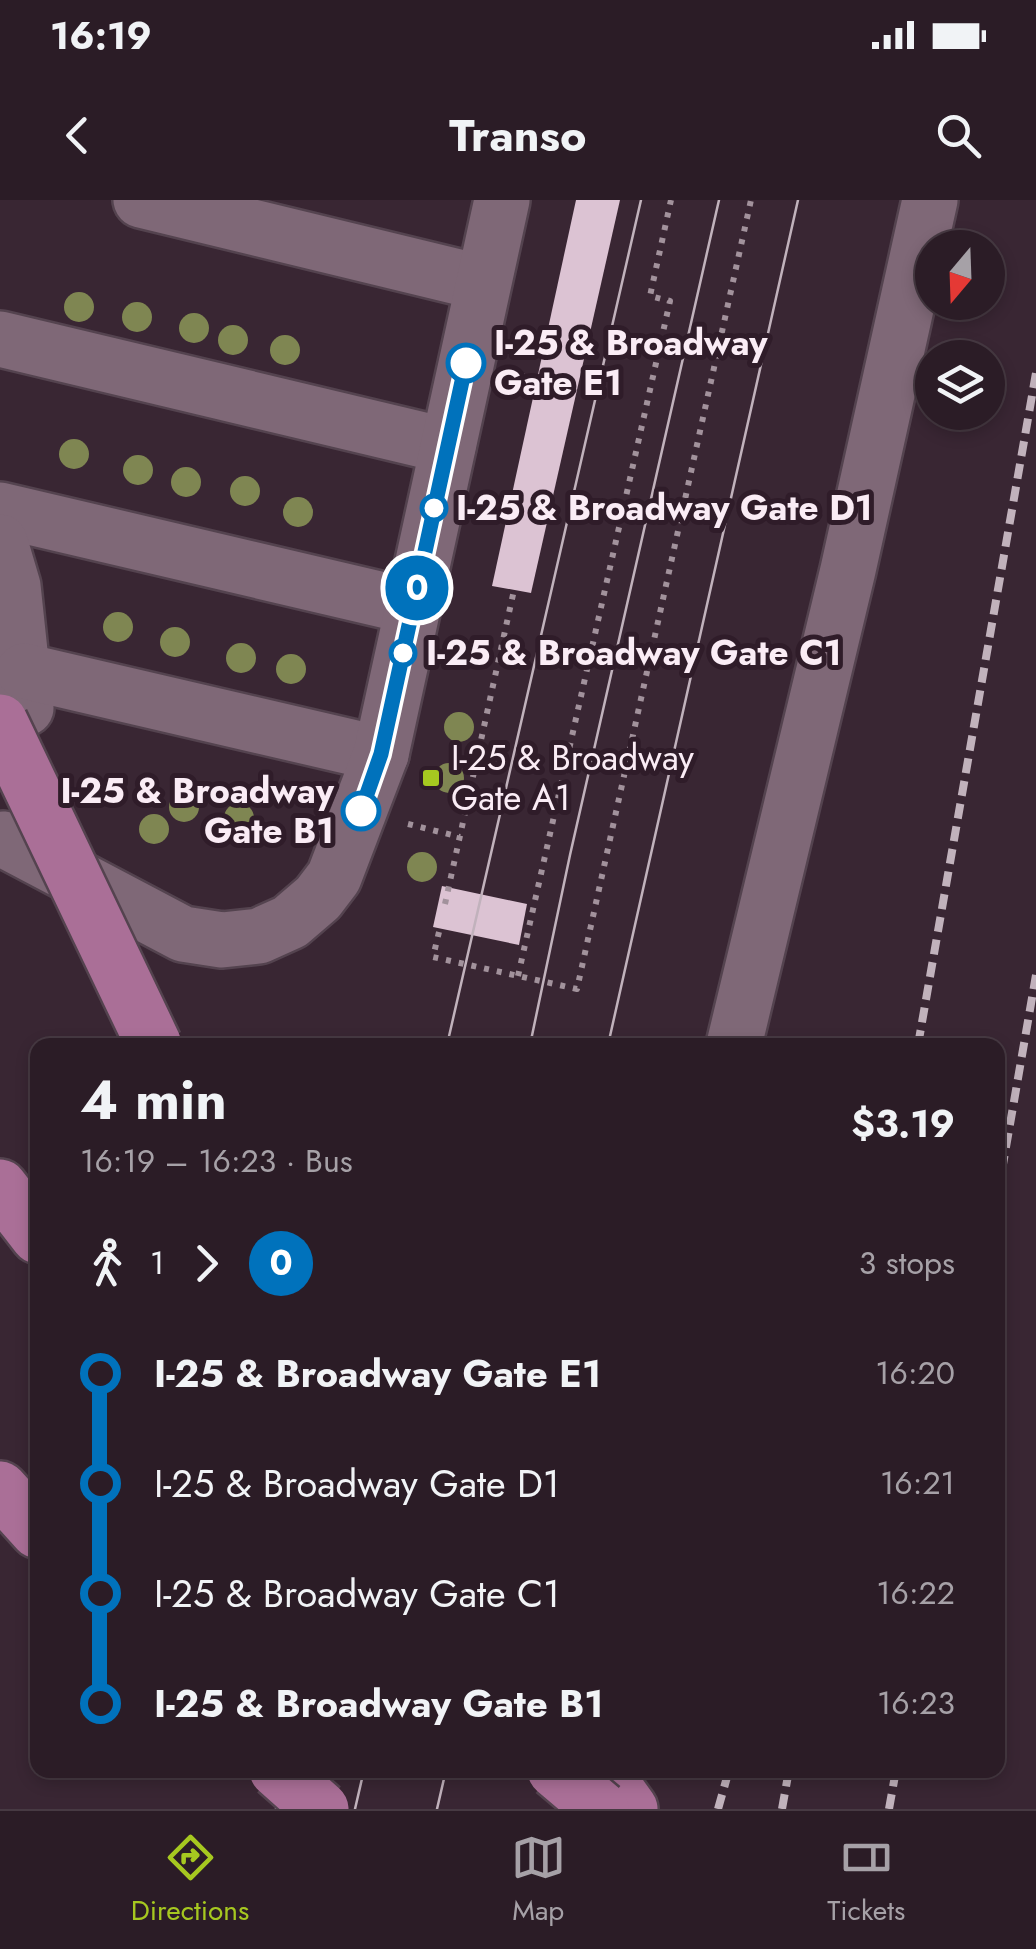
<!DOCTYPE html>
<html lang="en">
<head>
<meta charset="utf-8">
<style>
	body { margin:0; font-family:Jost,sans-serif; background:#372932; color:#f1f3f6; height:100vh; display:flex; flex-direction:column; font-size:38px; white-space:nowrap }
	* { box-sizing:border-box; margin:0 }
	p { font-size:32px; color:#a6a1a7 }
	.icon { flex:none; width:55px; height:55px; fill:none; stroke:currentColor; stroke-width:2; stroke-linecap:round; stroke-linejoin:round }
	.map { position:relative; flex:1; overflow:hidden }
	.side { position:absolute; left:30px; top:838px; width:975px; height:740px; display:flex; flex-direction:column; background:#2b1c26; border-radius:20px; box-shadow:0 5px 15px #0003,0 0 0 2px #473a43 }
	.side>* { flex:none }
	.badge { padding:0 20px; border-radius:32px; font-size:35px; line-height:65px }
	.needle { width:65px; rotate:199deg }
	.tools { position:absolute; left:915px; top:30px; display:grid; gap:20px }
	.tools a { display:grid; place-items:center; width:90px; height:90px; border-radius:50%; background:#2b1c26; box-shadow:0 5px 15px #0003,0 0 0 2px #473a43; font-size:50px }
	.map>.badge { position:absolute; translate:-50% -50%; box-shadow:0 0 0 5px #fff }
	.legs { display:flex; align-items:center; gap:15px; height:110px; padding:0 50px; font-size:32px }
	.legs p { margin-inline-start:auto }
	.head { display:flex; align-items:center; justify-content:space-between; height:170px; padding:0 50px }
	h1 { font-size:55px; font-weight:700; line-height:75px }
	ul { padding:0 50px; list-style:none }
	li { display:flex; align-items:center; gap:35px; height:110px; font-size:38px }
	li i { display:grid; place-items:center; width:15px; height:100%; margin:0 12px; background:currentColor }
	li i::after { content:''; width:25px; height:25px; margin:-12px; border:8px solid; border-radius:50%; background:#2b1c26 }
	li p { margin-inline-start:auto }
	li:first-child i { background:linear-gradient(#0000 50%,currentColor 0) }
	li:last-child i { background:linear-gradient(currentColor 50%,#0000 0) }
	.status { display:flex; justify-content:space-between; align-items:center; height:70px; padding:0 50px; background:#2b1c26; direction:ltr }
	.status svg { height:28px; fill:currentColor }
	header { display:flex; justify-content:space-between; align-items:center; height:130px; padding:0 50px; background:#2b1c26; font-size:45px; font-weight:700 }
	.dock { display:flex; justify-content:space-around; align-items:center; height:140px; border-top:2px solid #473a43; background:#2b1c26; font-size:28px; color:#a6a1a7 }
	.dock a { display:grid; justify-items:center; gap:5px }
	.dock .current { color:#a6c820 }
	.map>svg:first-child { display:block }
</style>
</head>
<body>
<div class="status"><b>16:19</b><svg viewBox="0 0 49 12"><path d="M0 12V9h3v3zM5 12V6h3v6zM10 12V3h3v9zM15 12V0h3v12zM26 1h20v11H26zM47 4h2v5h-2z"/></svg></div>
<header><svg class="icon" aria-label="back" viewBox="0 0 24 24"><path d="M15 5l-7 7 7 7"/></svg>Transo<svg class="icon" aria-label="search" viewBox="0 0 24 24"><circle cx="10" cy="10" r="6"/><path d="M15 15l6 6"/></svg></header>
<div class="map">
<svg width="1036" height="1609" viewBox="0 0 1036 1609">
	<rect width="100%" height="100%" fill="#392633"/>
	<!-- building -->
	<g fill="#dcc3d3">
		<polygon points="576,0 620,0 531,393 492,386"/>
		<polygon points="442,686 527,704 519,745 433,727"/>
	</g>
	<g fill="none" stroke-linecap="round" stroke-linejoin="round">
		<!-- minor casing -->
		<g stroke="#54434f" stroke-width="60">
			<g id="minor">
				<polyline points="141,0 483,83"/>
				<polyline points="0,139 448,246"/>
				<polyline points="0,310 413,407"/>
				<polyline points="0,342 13,386 26,508"/>
				<polyline points="24,471 381,554"/>
				<polyline points="3,639 183,734 222,740 259,736 290,722 318,698 334,677 381,554 502,0"/>
				<polyline points="734,845 848,370 930,0"/>
			</g>
		</g>
		<!-- highway casing -->
		<g stroke="#54434f" stroke-width="60">
			<g id="highway">
				<polyline points="0,987 38,1036"/>
				<polyline points="0,1289 38,1331"/>
				<polyline points="602,1570 630,1609"/>
			</g>
		</g>
		<!-- path -->
		<g stroke="#a2929c" stroke-width="6" stroke-dasharray="5 8" stroke-linecap="butt">
			<polyline points="519,175 537,179"/>
			<polyline points="408,624 460,637"/>
			<polyline points="445,704 514,390"/>
			<polyline points="439,732 433,757 577,789 751,0"/>
			<polyline points="518,776 670,101 650,96 671,0"/>
		</g>
		<!-- minor -->
		<use href="#minor" stroke="#7f6877" stroke-width="55"/>
		<!-- highway -->
		<use href="#highway" stroke="#aa6f97" stroke-width="55"/>
		<!-- tram -->
		<g stroke="#c1b2bc" stroke-width="2.5">
			<polyline points="447,845 641,0"/>
			<polyline points="530,845 570,655 719,0"/>
			<polyline points="608,845 798,0"/>
			<polyline points="276,1609 285,1570"/>
			<polyline points="355,1609 364,1570"/>
			<polyline points="437,1609 446,1570"/>
		</g>
		<!-- rail -->
		<g stroke="#c1b2bc" stroke-width="8" stroke-dasharray="15 8" stroke-linecap="butt">
			<polyline points="918,845 1036,173"/>
			<polyline points="998,993 1036,775"/>
			<polyline points="718,1609 729,1570"/>
			<polyline points="782,1609 789,1570"/>
			<polyline points="889,1609 896,1570"/>
		</g>
		<!-- highway-bridge casing -->
		<g stroke="#54434f" stroke-width="60" stroke-linecap="butt">
			<g id="highway-bridge">
				<polyline points="0,522 154,845"/>
				<polyline points="277,1570 321,1609"/>
				<polyline points="555,1570 601,1609"/>
			</g>
		</g>
		<!-- highway-bridge -->
		<use href="#highway-bridge" stroke="#aa6f97" stroke-width="55"/>
	</g>
	<!-- trees -->
	<g fill="#7f8652">
		<circle cx="79" cy="107" r="15"/>
		<circle cx="137" cy="117" r="15"/>
		<circle cx="194" cy="128" r="15"/>
		<circle cx="233" cy="140" r="15"/>
		<circle cx="285" cy="150" r="15"/>
		<circle cx="74" cy="254" r="15"/>
		<circle cx="138" cy="270" r="15"/>
		<circle cx="186" cy="282" r="15"/>
		<circle cx="245" cy="291" r="15"/>
		<circle cx="298" cy="312" r="15"/>
		<circle cx="118" cy="427" r="15"/>
		<circle cx="175" cy="442" r="15"/>
		<circle cx="241" cy="458" r="15"/>
		<circle cx="291" cy="469" r="15"/>
		<circle cx="459" cy="527" r="15"/>
		<circle cx="449" cy="578" r="15"/>
		<circle cx="184" cy="607" r="15"/>
		<circle cx="239" cy="618" r="15"/>
		<circle cx="154" cy="629" r="15"/>
		<circle cx="422" cy="667" r="15"/>
	</g>
	<g fill="none" stroke-linecap="round" stroke-linejoin="round">
		<!-- line-1 casing -->
		<g stroke="#fff" stroke-width="22">
			<polyline id="line-1" points="361,611 381,554 466,163"/>
		</g>
		<!-- line-1 -->
		<use href="#line-1" stroke="#0072bc" stroke-width="15"/>
	</g>
	<!-- markers -->
	<g fill="#fff" stroke="#0072bc" stroke-width="5">
		<circle cx="466" cy="163" r="18"/>
		<circle cx="434" cy="308" r="12"/>
		<circle cx="403" cy="453" r="12"/>
		<circle cx="361" cy="611" r="18"/>
	</g>
	<rect fill="#a6c820" stroke="#2f1c29" stroke-width="4" x="421" y="568" width="20" height="20" rx="5"/>
	<g text-anchor="middle" dominant-baseline="central" stroke-width="10" stroke-linejoin="round" paint-order="stroke">
		<!-- stop labels -->
		<g font-size="35" font-weight="bold" fill="#faecf5" stroke="#2f1c29" text-anchor="start">
			<text x="494" y="143">I-25 &amp; Broadway<tspan x="494" dy="40">Gate E1</tspan></text>
			<text x="456" y="308">I-25 &amp; Broadway Gate D1</text>
			<text x="426" y="453">I-25 &amp; Broadway Gate C1</text>
			<text x="334" y="591" text-anchor="end">I-25 &amp; Broadway<tspan x="334" dy="40">Gate B1</tspan></text>
		</g>
		<!-- poi labels -->
		<g font-size="35" fill="#faecf5" stroke="#2f1c29" text-anchor="start">
			<text x="451" y="558">I-25 &amp; Broadway<tspan x="451" dy="40">Gate A1</tspan></text>
		</g>
	</g>
</svg>
<div class="tools">
<a><svg class="needle" viewBox="-14 -14 28 28"><path d="M0-13l5 13h-10z" fill="#e53935"/><path d="M0 13l5-13h-10z" fill="#a6a1a7"/></svg></a>
<a><svg class="icon" aria-label="layers" viewBox="0 0 24 24"><path d="M12 4l9 5-9 5-9-5zM3 14l9 5 9-5"/></svg></a>
</div>
<b class="badge" style="left:417px;top:388px;background:#0072bc;color:#fff">0</b>
<section class="side">
<div class="head"><div><h1>4 min</h1><p>16:19 – 16:23 · Bus</p></div><b>$3.19</b></div>
<div class="legs"><svg class="icon" aria-label="walk" viewBox="0 0 24 24"><circle cx="13" cy="4" r="2"/><path d="M13 8l-2 6 4 7M11 14l-3 7M7 12l3-4h3l4 4"/></svg>1<svg class="icon" aria-label="forward" viewBox="0 0 24 24"><path d="M9 5l7 7-7 7"/></svg><b class="badge" style="background:#0072bc;color:#fff">0</b><p>3 stops</p></div>
<ul>
<li><i style="color:#0072bc"></i><b>I-25 &amp; Broadway Gate E1</b><p>16:20</p></li>
<li><i style="color:#0072bc"></i><span>I-25 &amp; Broadway Gate D1</span><p>16:21</p></li>
<li><i style="color:#0072bc"></i><span>I-25 &amp; Broadway Gate C1</span><p>16:22</p></li>
<li><i style="color:#0072bc"></i><b>I-25 &amp; Broadway Gate B1</b><p>16:23</p></li>
</ul>
</section>
</div>
<nav class="dock">
<a class="current"><svg class="icon" aria-label="directions" viewBox="0 0 24 24"><path d="M12 3l9 9-9 9-9-9zM9 14v-3h6M13 9l2 2-2 2"/></svg>Directions</a>
<a><svg class="icon" aria-label="map" viewBox="0 0 24 24"><path d="M3 6l6-2 6 2 6-2v14l-6 2-6-2-6 2zM9 4v14M15 6v14"/></svg>Map</a>
<a><svg class="icon" aria-label="tickets" viewBox="0 0 24 24"><path d="M3 7h18v10H3zM15 7v10"/></svg>Tickets</a>
</nav>
</body>
</html>
